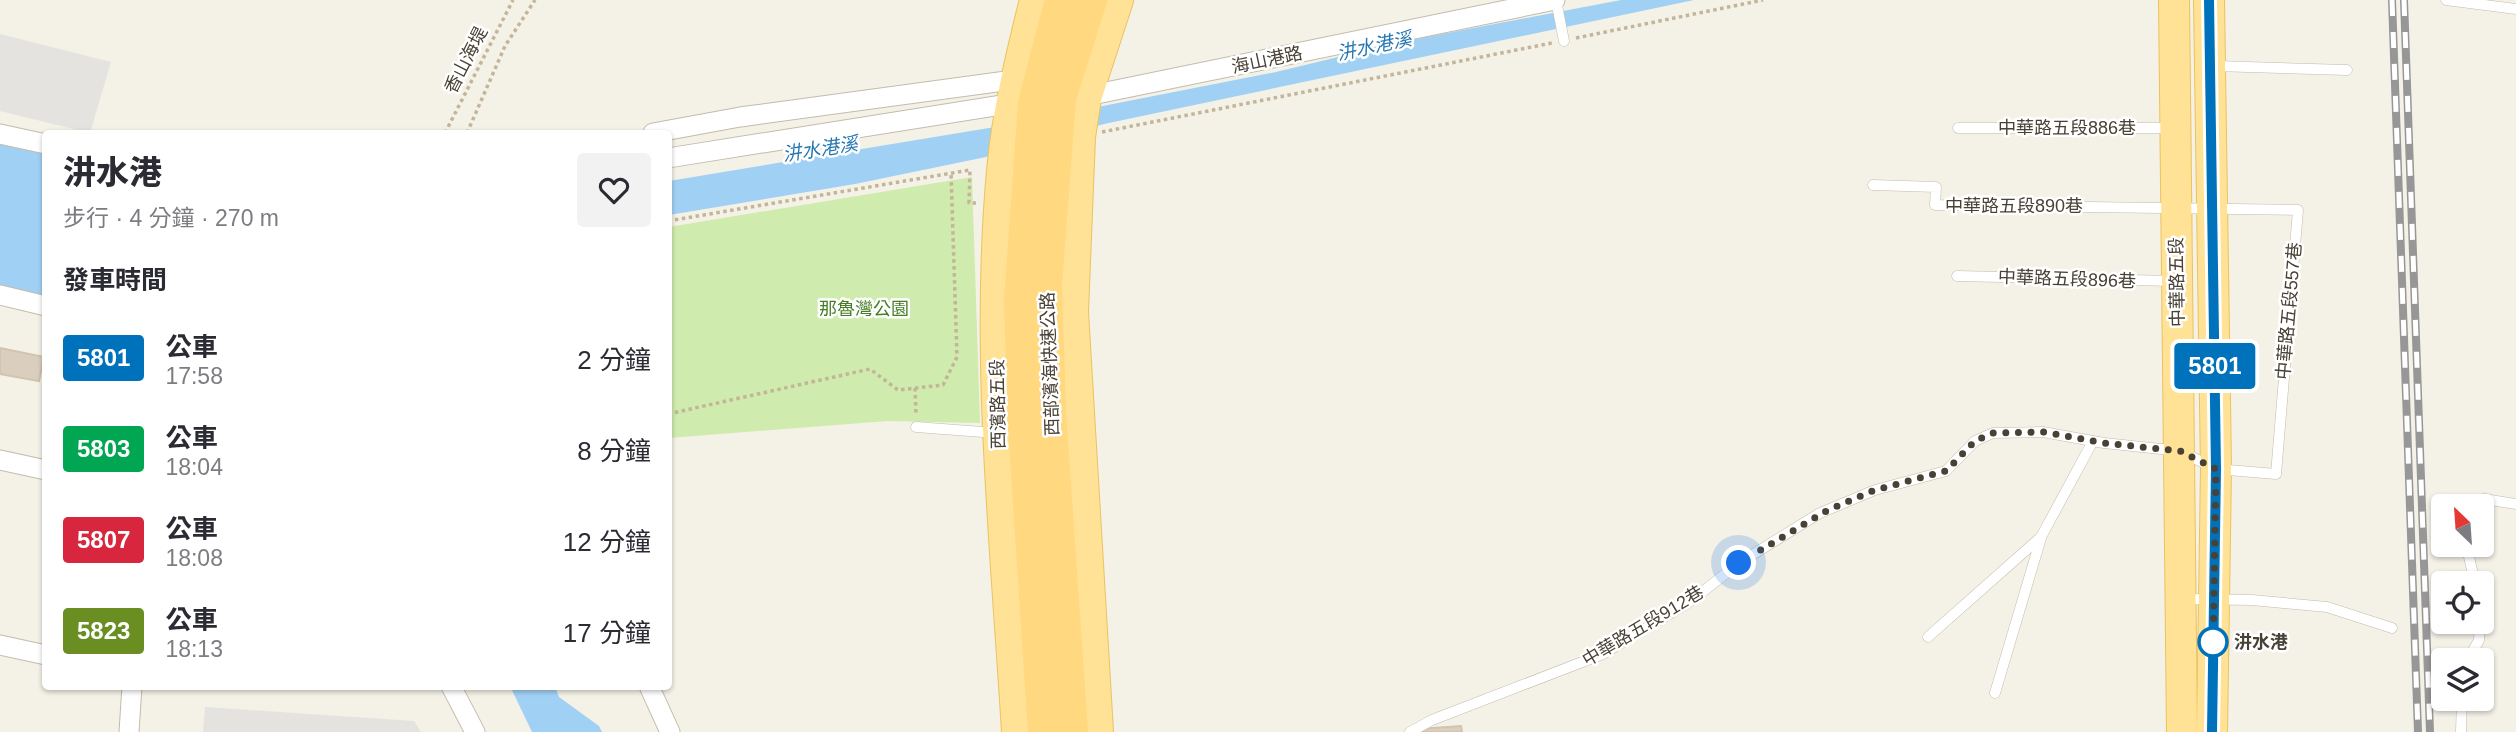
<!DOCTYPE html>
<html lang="zh-TW">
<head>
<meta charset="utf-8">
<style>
	body { margin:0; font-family:Arial,"Noto Sans TC",sans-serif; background:#f2f2f3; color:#2b2b33; height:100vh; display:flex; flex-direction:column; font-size:26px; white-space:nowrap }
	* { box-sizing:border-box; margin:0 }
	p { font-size:23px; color:#7c7c81 }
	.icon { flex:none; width:38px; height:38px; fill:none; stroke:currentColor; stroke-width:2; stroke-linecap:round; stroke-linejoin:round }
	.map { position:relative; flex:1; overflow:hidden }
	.sheet { position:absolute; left:42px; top:130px; width:630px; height:560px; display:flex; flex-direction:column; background:#fff; border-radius:7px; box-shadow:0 2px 5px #0004 }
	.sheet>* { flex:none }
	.badge { padding:0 14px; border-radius:5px; font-size:24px; line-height:46px }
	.needle { width:46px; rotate:335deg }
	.controls { position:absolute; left:2431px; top:494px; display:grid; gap:14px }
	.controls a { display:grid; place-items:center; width:63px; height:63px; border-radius:7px; background:#fff; box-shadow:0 2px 5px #0004; font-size:35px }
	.you { position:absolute; width:35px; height:35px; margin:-18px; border:5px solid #fff; border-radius:50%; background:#1a73e8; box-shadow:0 0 0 10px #1a73e833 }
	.map>.badge { position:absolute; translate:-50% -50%; box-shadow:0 0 0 4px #fff }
	h2 { padding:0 21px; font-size:26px; line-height:63px }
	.round { display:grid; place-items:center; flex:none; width:74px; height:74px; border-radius:7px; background:#f2f2f3 }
	.overview { display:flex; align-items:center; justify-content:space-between; height:119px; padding:0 21px }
	h1 { font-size:33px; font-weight:800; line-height:52px }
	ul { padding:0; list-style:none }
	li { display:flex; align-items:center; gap:21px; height:91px; padding:0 21px }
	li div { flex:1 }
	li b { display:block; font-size:26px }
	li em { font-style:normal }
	li .badge { min-width:77px; font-weight:700; text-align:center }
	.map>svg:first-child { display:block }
</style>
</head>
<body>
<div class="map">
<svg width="2516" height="732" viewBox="0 0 2516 732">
	<rect width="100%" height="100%" fill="#f4f1e7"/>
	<!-- green -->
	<polygon fill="#cfebad" points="972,177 980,423 887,421 669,438 669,227"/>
	<!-- parking -->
	<g fill="#e5e3df">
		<polygon points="0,34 111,62 90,133 0,111"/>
		<polygon points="205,707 414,721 421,732 203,732"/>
	</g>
	<!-- water -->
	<g fill="#a0d1f5">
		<polygon points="1621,0 1694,0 1104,124 986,157 855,184 669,215 669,181 995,127 1276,72 1400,42"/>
		<polygon points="0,134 45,144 45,306 0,295"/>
		<polygon points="510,686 562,686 556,689 559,697 599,726 602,732 532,732"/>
	</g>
	<!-- building -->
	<g fill="#dacfbf" stroke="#d2c4ae" stroke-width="2">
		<polygon points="0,348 44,357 39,381 0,374"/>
		<polygon points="1461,726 1462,732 1421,732 1420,729"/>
	</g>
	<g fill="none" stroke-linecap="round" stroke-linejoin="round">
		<!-- service casing -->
		<g stroke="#c4bbac" stroke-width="11">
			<g id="service">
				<polyline points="1556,0 1564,41"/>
				<polyline points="2446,0 2516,9"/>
				<polyline points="2215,66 2347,70"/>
				<polyline points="1958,128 2172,128"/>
				<polyline points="1957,276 2173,281"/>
				<polyline points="916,427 996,433"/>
				<polyline points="2472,506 2484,499 2516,504"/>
				<polyline points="2466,544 2475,583"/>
				<polyline points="2184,599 2252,600 2327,607 2392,628"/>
				<polyline points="1928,637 2041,537 2093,441"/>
				<polyline points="2468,660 2479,640 2480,621"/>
				<polyline points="1995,693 2041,538"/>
				<polyline points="1410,732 1432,720 1603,654 1691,601 1739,563 1820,513 1875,490 1946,471 1975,441 1993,433 2043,432 2104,443 2180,451 2216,469 2276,474 2298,210 1935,205 1936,187 1873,185"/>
				<polyline points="2461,732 2462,698"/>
			</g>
		</g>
		<!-- minor casing -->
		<g stroke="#c4bbac" stroke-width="21">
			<g id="minor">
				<polyline points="1077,98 1555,0"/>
				<polyline points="653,133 740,117 1027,78"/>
				<polyline points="0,134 46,144"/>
				<polyline points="668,158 1020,102"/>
				<polyline points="0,295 46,306"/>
				<polyline points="0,460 46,470"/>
				<polyline points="0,645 46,655"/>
				<polyline points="451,686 475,732"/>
				<polyline points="649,686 670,732"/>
				<polyline points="129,732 132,686"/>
			</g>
		</g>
		<!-- primary casing -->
		<g stroke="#ebc25f" stroke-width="32">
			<g id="primary">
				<polyline points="2174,0 2182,732"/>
				<polyline points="2209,0 2216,469 2212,732"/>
				<path d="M 1017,732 C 1006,546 985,358 1002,171 C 1007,114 1021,56 1035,0"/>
				<polyline points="1098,732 1073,312 1080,137 1086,98 1118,0"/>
			</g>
		</g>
		<!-- trunk casing -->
		<g stroke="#e7a42f" stroke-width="33">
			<g id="trunk">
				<polyline points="1044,732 1024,428 1020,301 1034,103 1061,0"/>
				<polyline points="1072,732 1050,412 1046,285 1060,98 1091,0"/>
			</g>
		</g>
		<!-- path -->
		<g stroke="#c3b599" stroke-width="3.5" stroke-dasharray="3.5 3.5" stroke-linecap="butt">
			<polyline points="1576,38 1763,0"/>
			<polyline points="1102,132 1552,43"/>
			<polyline points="445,133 513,0"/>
			<polyline points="467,133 505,46 535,0"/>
			<polyline points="668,221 970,170 969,203 976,203"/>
			<polyline points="915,388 916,415"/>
			<polyline points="668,414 870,369 898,390 943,385 957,357 951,173"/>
		</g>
		<!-- service -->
		<use href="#service" stroke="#fff" stroke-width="10"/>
		<!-- minor -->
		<use href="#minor" stroke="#fff" stroke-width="19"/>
		<!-- primary -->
		<use href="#primary" stroke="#ffe296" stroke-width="30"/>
		<!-- trunk -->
		<use href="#trunk" stroke="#ffd87f" stroke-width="32"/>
		<!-- rail casing -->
		<g stroke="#979797" stroke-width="8">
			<g id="rail">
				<polyline points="2392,0 2418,732"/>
				<polyline points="2404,0 2430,732"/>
			</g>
		</g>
		<!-- rail -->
		<use href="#rail" stroke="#fff" stroke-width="5" stroke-dasharray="16" stroke-linecap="butt"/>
	</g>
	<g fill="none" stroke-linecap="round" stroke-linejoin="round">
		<!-- line casing -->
		<g stroke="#fff" stroke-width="16">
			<polyline id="line" points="2209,0 2216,469 2212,732"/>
		</g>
		<!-- line -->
		<use href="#line" stroke="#0072bc" stroke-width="10"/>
		<!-- walk -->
		<polyline stroke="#484135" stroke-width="7" stroke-dasharray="0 12.6" points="1739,563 1828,510 1875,490 1946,471 1975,441 1993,433 2043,432 2104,443 2180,451 2216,469 2213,652 2213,642"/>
	</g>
	<!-- markers -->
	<circle fill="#fff" stroke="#0072bc" stroke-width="3.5" cx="2213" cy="642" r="14"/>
	<g text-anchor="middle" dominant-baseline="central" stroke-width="5" stroke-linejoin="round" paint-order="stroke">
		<!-- street labels -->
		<g font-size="18" fill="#484135" stroke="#fff">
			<text transform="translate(466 60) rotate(-63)">香山海堤</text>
			<text transform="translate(1267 60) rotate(-12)">海山港路</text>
			<text x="2067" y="128">中華路五段886巷</text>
			<text x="2014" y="206">中華路五段890巷</text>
			<text transform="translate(2067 279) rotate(2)">中華路五段896巷</text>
			<text transform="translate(2177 282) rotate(-91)">中華路五段</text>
			<text transform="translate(2289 311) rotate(-85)">中華路五段557巷</text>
			<text transform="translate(1050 364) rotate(-92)">西部濱海快速公路</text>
			<text transform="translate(998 404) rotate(-91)">西濱路五段</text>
			<text transform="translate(1643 626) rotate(-31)">中華路五段912巷</text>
		</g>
		<!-- park labels -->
		<g font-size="18" fill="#467e25" stroke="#fff">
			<text x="864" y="309">那魯灣公園</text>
		</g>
		<!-- stop labels -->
		<g font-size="18" font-weight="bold" fill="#484135" stroke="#fff" text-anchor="start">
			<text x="2234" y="642">汫水港</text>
		</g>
		<!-- water labels -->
		<g font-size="19" font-style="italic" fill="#2677b2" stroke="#fff">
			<text transform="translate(1374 46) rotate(-12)">汫水港溪</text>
			<text transform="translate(820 149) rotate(-9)">汫水港溪</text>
		</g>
	</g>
</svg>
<div class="controls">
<a><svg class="needle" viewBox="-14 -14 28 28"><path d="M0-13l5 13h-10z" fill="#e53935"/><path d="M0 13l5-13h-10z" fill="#7c7c81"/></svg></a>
<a><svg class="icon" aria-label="locate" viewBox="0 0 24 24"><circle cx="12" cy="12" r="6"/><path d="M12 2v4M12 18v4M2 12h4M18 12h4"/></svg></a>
<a><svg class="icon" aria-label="layers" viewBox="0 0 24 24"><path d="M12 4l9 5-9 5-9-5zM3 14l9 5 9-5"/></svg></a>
</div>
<div class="you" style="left:1739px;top:563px"></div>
<b class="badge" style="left:2215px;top:366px;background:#0072bc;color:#fff">5801</b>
<section class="sheet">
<div class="overview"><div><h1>汫水港</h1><p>步行 · 4 分鐘 · 270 m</p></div><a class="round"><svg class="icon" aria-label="heart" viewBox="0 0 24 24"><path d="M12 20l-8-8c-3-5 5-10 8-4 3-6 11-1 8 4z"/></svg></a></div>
<h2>發車時間</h2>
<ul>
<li><span class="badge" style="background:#0072bc;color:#fff">5801</span><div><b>公車</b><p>17:58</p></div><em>2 分鐘</em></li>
<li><span class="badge" style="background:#00a651;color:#fff">5803</span><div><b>公車</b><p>18:04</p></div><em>8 分鐘</em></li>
<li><span class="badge" style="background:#d7263d;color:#fff">5807</span><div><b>公車</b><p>18:08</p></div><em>12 分鐘</em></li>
<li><span class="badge" style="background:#6b8e23;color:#fff">5823</span><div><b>公車</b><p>18:13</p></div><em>17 分鐘</em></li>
</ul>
</section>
</div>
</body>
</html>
